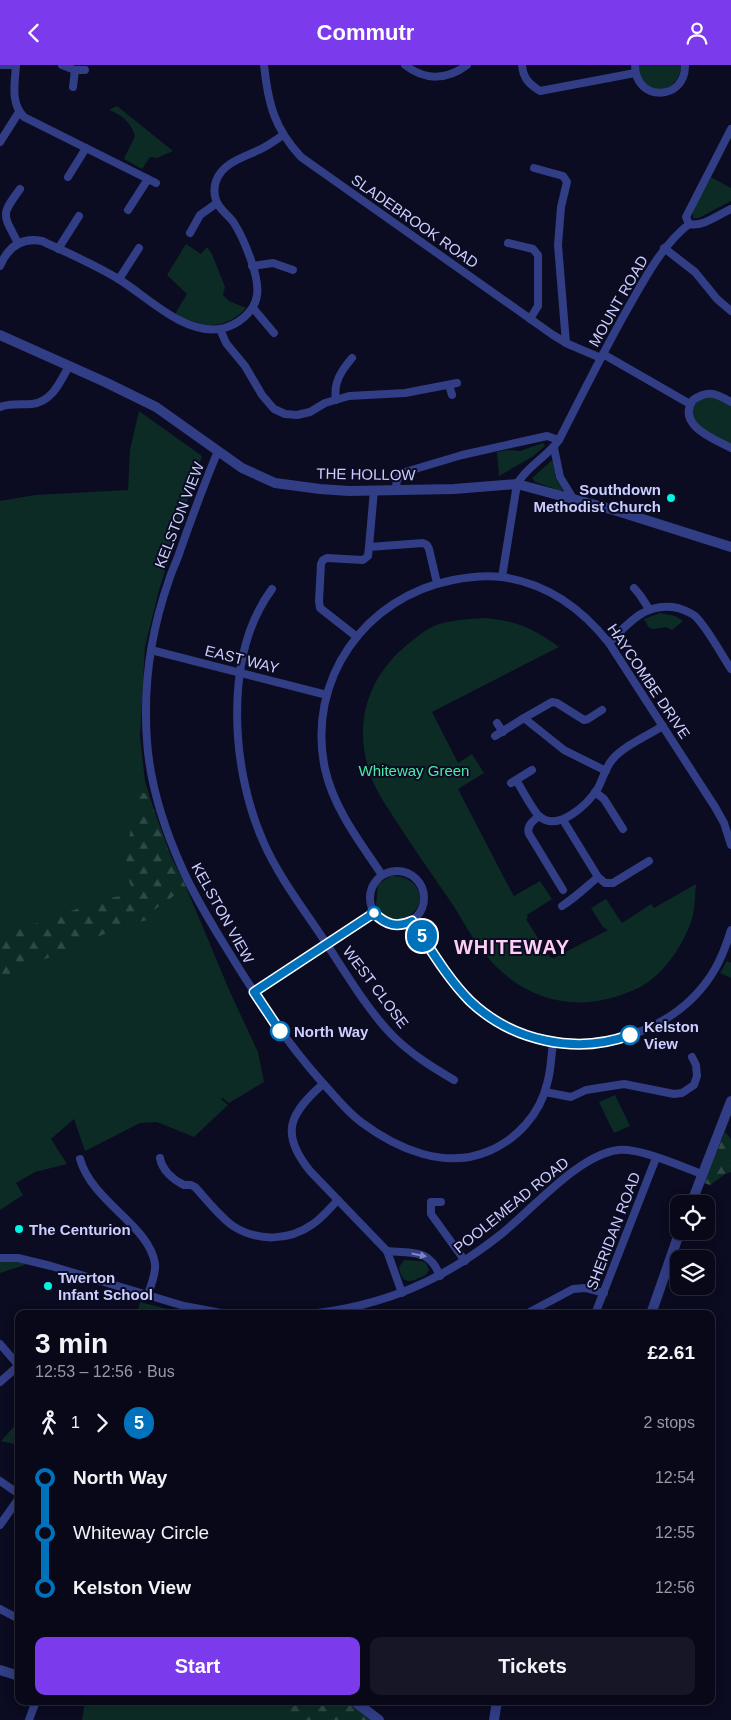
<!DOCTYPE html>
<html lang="en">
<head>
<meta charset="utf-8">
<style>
	body { margin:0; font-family:Helvetica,sans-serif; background:#161626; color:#f1f3f6; height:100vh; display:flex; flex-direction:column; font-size:19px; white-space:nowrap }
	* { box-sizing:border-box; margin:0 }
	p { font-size:16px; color:#989aa2 }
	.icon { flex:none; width:28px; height:28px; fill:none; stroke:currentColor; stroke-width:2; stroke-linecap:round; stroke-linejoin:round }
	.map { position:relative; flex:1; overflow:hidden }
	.side { position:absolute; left:15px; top:1245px; width:700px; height:395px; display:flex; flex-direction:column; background:#080819; border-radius:10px; box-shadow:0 2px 12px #0003,0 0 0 1px #292938 }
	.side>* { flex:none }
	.badge { padding:0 10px; border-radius:16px; font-size:18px; line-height:32px }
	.fabs { position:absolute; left:670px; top:1130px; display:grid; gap:10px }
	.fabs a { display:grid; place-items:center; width:45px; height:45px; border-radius:10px; background:#080819; box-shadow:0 2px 12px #0003,0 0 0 1px #292938; font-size:25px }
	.map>.badge { position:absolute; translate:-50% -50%; box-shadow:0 0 0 2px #fff }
	.legs { display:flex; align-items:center; gap:8px; height:55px; padding:0 20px; font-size:16px }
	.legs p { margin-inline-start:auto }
	.head { display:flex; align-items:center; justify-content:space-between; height:85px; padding:0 20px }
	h1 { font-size:28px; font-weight:600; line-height:38px }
	.cta { display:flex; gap:10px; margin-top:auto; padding:10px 20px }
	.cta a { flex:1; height:58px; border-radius:10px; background:#7c3aed; color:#fff; font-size:20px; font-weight:600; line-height:58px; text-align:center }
	.cta a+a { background:#161626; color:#f1f3f6 }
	ul { padding:0 20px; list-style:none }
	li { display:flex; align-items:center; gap:18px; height:55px; font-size:19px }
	li i { display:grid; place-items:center; width:8px; height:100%; margin:0 6px; background:currentColor }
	li i::after { content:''; width:12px; height:12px; margin:-6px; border:4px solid; border-radius:50%; background:#080819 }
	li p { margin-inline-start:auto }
	li:first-child i { background:linear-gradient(#0000 50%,currentColor 0) }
	li:last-child i { background:linear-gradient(currentColor 50%,#0000 0) }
	header { display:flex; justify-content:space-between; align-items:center; height:65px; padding:0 20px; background:#7c3aed; color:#fff; font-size:22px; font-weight:600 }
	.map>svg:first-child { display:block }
</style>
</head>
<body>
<header><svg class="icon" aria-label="back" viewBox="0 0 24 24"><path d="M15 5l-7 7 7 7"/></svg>Commutr<svg class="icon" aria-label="person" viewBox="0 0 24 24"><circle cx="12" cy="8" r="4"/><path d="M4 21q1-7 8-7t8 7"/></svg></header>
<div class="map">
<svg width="731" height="1655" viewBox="0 0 731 1655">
	<defs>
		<pattern id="forest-firs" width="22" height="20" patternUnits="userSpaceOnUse" patternTransform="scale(1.25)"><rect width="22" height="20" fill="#0d2b25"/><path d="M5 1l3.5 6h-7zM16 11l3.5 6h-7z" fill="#2f4946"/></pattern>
	</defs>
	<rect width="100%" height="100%" fill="#0b0b21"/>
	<!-- green -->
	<g fill="#0d2b25">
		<path d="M 638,0 L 681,0 C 681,24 650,35 640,12 C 639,9 639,3 638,0 Z"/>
		<path d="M 117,41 L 173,86 L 157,93 L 150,92 L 142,104 L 124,94 L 135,71 C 131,57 122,50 109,45 Z"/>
		<polygon points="711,112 731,123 731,136 699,153 693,153 692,146"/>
		<path d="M 186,179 L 201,189 L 207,182 L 212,189 L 225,222 L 223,230 L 229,236 L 246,243 C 224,267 201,262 175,249 L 187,229 L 167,210 Z"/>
		<path d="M 702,332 L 717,332 L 731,340 L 731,380 C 722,375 706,369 699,363 C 688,353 692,340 702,332 Z"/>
		<polygon points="139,346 202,391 159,525 145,582 140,671 145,716 156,752 171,792 186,822 230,927 258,987 264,1017 229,1038 223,1033 221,1034 228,1040 194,1072 157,1057 140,1058 85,1086 74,1054 51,1074 67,1099 35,1107 16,1118 23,1130 0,1145 0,436 35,430 128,425 130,385"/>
		<polygon points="543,378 545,381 532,392 499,411 497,387 507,385 520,386"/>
		<polygon points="551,396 553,397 556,414 563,425 561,426 535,417 532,413"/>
		<polygon points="660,548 675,551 683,556 672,565 666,562 654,564 649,563 644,554"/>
		<path d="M 485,553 C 517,556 533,563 559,582 L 432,647 L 458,698 L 472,689 L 484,708 L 458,724 L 512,828 L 514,831 L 540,816 L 552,834 L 527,850 L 528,853 L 526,854 L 550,892 L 554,893 L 608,865 L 603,862 L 591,843 L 606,834 L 622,858 L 651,839 L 654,843 L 696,819 C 695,829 695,840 693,850 C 687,875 664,910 640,922 C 582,951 525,939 484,888 C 472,873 463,856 453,840 C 430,807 407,773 385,739 C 350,684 356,621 408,579 C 417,572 426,564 436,560 C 452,555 469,554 485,553 Z"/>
		<path d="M 391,811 C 400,811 406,812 413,818 C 436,841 394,874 376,840 L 378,819 Z"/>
		<polygon points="727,896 731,898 731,913 720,908"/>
		<polygon points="615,1030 630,1061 614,1068 599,1037"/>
		<polygon points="4,1195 26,1198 25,1200 0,1208 0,1196"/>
		<path d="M 404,1195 L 421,1196 L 426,1198 L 429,1205 C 427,1210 424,1211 419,1213 C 407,1219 401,1216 399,1202 Z"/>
		<polygon points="140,1237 171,1245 174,1249 137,1249"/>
		<polygon points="19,1356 19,1382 14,1379 1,1376"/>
		<polygon points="85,1636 323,1636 341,1655 82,1655"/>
	</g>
	<!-- forest -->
	<g fill="url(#forest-firs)">
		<polygon points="141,728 148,728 171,792 186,822 154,845 147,845 147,855 121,862 0,913 0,871 108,833 136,829 130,819 127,808 126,788 134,750 134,738"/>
		<polygon points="725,1067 731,1074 731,1107 725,1109 710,1120 704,1118"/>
		<polygon points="279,1636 341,1636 364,1647 372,1655 292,1655"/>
	</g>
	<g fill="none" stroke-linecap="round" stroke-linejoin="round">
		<!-- minor -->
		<g stroke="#313d84" stroke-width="8">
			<polyline points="0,0 16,0"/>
			<path d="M 16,0 C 15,18 10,38 24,52 L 156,118"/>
			<polyline points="62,0 75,5 85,5"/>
			<path d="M 264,0 C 268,38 274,63 301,92 L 553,270 L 568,279 L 601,293"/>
			<path d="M 405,0 C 425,16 447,15 467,0"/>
			<path d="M 522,0 C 523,13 529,19 540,26 L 635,8"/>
			<path d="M 635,0 C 635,38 686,36 685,0"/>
			<polyline points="73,22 75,5"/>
			<polyline points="0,77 19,47"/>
			<polyline points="534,103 563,111 567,117 561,142 558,180 566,278"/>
			<polyline points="68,112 86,83"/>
			<polyline points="128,145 148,114"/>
			<polyline points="689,159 686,152 689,146 731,64"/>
			<polyline points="190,168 200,150 217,138"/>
			<path d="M 18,178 C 3,149 0,151 20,124"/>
			<polyline points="508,178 533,184 538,190 538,241 530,254"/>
			<polyline points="664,183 695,207 717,234 731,246"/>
			<polyline points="58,184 79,151"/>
			<path d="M 0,201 C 8,182 21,172 42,176 C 68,188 96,200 120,215 C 149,233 183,269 220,264 C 237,261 255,247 257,230 C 260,212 244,174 234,158 C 229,150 219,145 216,135 C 214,129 214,122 216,116 C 223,97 245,92 261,84 C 269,80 276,75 283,70"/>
			<polyline points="252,201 273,198 293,205"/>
			<polyline points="119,214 139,183"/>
			<polyline points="253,243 274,268"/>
			<polyline points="220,264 226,278 245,301 262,330 274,344 285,349 297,350 310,347 325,338 349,331 405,328 457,318"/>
			<polyline points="603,289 690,339"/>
			<polyline points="449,320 452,330"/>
			<path d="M 336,335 C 333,318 341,306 352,293"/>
			<path d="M 731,337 C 717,329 708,324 693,335 C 676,360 714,374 731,383"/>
			<path d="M 0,342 C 11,338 21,340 32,339 C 52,337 60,317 69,301"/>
			<polyline points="554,383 560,412 574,435"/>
			<path d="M 218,386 C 204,419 192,452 180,486 C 177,496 172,505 169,515 C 151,566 143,622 147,676 C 150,720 164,763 182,803 C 194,831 211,858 227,884 C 255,930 285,976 321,1016 C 334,1030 346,1046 361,1057 C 397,1084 445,1105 489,1086 C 517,1074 540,1049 547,1019 C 551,1006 551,992 553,978"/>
			<path d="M 396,425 C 396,416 397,412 405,407 L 462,390 L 547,371 L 559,375"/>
			<polyline points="369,482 374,425"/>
			<path d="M 502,512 L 517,419 C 527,401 547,392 559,375 C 583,328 606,281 632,236 C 648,208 663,180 689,159 C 703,162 718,150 731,144"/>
			<polyline points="634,523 640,530 649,544"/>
			<path d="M 272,524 C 223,590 231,704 263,776 C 278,811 303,843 324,875 C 344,905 368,946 393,971 C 411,989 432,1002 454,1015"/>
			<polyline points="357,572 320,543 319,536 321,499 323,495 327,493 363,495 368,491 369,482 423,478 427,480 429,484 437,518"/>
			<path d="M 609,578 C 629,557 647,536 678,543 C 684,545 692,548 696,552 C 708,564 721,589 731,604"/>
			<polyline points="151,585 327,630"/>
			<polyline points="524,653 552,637 557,638 584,655 588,654 602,645"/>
			<polyline points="497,658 503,667"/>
			<polyline points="495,671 524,653 564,685 606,706"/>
			<path d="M 516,715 C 522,724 532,744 539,751 C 558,768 588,739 598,723 C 603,714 605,703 612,695 C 622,682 648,670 663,661"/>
			<polyline points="511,718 532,705"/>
			<polyline points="595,727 604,734 623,764"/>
			<path d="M 539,751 C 533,756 526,761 529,769 L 563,825"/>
			<polyline points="563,755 598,812 605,818 613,818 649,796"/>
			<circle cx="397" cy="833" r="27"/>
			<path d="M 382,810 C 360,777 334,744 325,704 C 306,615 365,532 453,515 C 468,512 486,510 502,512 C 546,518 582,544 609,578 L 715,742 L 724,758 L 731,780"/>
			<path d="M 562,841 C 576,832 586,822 598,812"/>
			<path d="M 413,856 C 433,887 452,923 482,946 C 502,961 530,975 555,978 C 616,985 683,959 715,904 C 722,892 727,878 731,865"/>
			<polyline points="254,927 374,848"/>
			<path d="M 323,1019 C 290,1048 279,1068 310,1106 L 387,1186 L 402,1228"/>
			<polyline points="545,1027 571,1032 586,1025 624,1019 674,1029 682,1028 694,1020 697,1011 696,1000 692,992"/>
			<path d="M 160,1093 C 162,1105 173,1115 184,1120 L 191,1120 L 195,1122 C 207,1135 219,1151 233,1161 C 258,1177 289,1176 313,1159 C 322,1153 330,1143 338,1135"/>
			<path d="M 80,1094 C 92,1137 150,1161 155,1199 C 156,1208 151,1221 148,1229"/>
			<polyline points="441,1137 431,1137 431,1149 465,1196"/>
			<path d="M 387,1186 C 413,1189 429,1183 440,1211"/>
			<polyline points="0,1193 18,1193 51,1201 184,1241 226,1249"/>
			<path d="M 310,1249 C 383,1241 442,1216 500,1170 C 532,1145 578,1090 618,1085 C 641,1083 680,1101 702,1109"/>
			<polyline points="526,1249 573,1224 585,1223 604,1228"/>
			<polyline points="595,1249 656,1093"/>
			<polyline points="0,1279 19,1301"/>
			<polyline points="0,1317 18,1301"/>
			<polyline points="0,1416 19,1429"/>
			<polyline points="0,1460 19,1433"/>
			<polyline points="0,1544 19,1554"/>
			<polyline points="29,1655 36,1636"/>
		</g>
		<!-- tertiary -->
		<g stroke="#313d84" stroke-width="10">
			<polyline points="0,270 105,317 156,342 242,403 275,418 320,424 349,426 454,424 517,419 614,445 731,482"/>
			<polyline points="691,1139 731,1036"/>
			<polyline points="651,1249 680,1166"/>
			<polyline points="0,1605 19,1611"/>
			<polyline points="354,1636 379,1655"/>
			<polyline points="494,1655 497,1636"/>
		</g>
	</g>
	<!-- one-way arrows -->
	<defs><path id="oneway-solid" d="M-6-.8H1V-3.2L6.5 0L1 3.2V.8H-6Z" transform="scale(1.25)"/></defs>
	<use fill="#7e86c2" href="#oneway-solid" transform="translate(419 1190) rotate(11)"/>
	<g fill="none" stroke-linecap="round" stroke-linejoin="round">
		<!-- line-1 casing -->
		<g stroke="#fff" stroke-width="11">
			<path id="line-1" d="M 280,966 L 254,927 L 374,848 C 386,860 397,863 412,856 C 430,883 447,913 470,936 C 512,976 576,990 630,970"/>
		</g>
		<!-- line-1 -->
		<use href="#line-1" stroke="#0072bc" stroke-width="8"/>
	</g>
	<!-- markers -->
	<g fill="#00f6e2" stroke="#0b0b21" stroke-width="2">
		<circle cx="671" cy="433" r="5"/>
		<circle cx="19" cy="1164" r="5"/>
		<circle cx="48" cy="1221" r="5"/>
	</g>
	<g fill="#fff" stroke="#0072bc" stroke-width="2.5">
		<circle cx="374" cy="848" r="6"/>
		<circle cx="280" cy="966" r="9"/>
		<circle cx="630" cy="970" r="9"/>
	</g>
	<g text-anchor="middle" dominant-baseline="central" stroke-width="4" stroke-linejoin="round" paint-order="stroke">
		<!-- street labels -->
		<g font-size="15" fill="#cbceff" stroke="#0b0b21">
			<text transform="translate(415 156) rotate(35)">SLADEBROOK ROAD</text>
			<text transform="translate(618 236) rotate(-60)">MOUNT ROAD</text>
			<text transform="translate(366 409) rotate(1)">THE HOLLOW</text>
			<text transform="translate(179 450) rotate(-69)">KELSTON VIEW</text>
			<text transform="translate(242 594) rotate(14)">EAST WAY</text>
			<text transform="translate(649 616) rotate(56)">HAYCOMBE DRIVE</text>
			<text transform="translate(223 848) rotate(61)">KELSTON VIEW</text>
			<text transform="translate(376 922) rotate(53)">WEST CLOSE</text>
			<text transform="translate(511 1140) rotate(-39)">POOLEMEAD ROAD</text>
			<text transform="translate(613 1166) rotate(-69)">SHERIDAN ROAD</text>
		</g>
		<!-- poi labels -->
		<g font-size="15" font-weight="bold" fill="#cbceff" stroke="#0b0b21" text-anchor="start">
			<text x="661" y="424" text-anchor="end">Southdown<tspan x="661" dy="17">Methodist Church</tspan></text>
			<text x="29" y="1164">The Centurion</text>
			<text x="58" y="1212">Twerton<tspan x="58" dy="17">Infant School</tspan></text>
		</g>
		<!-- park labels -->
		<g font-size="15" fill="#4ceaa6" stroke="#0b0b21">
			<text x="414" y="705">Whiteway Green</text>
		</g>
		<!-- stop labels -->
		<g font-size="15" font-weight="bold" fill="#cbceff" stroke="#0b0b21" text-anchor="start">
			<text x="644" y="961">Kelston<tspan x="644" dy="17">View</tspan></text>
			<text x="294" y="966">North Way</text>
		</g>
		<!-- district labels -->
		<g font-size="20" font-weight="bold" letter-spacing="1" fill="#ffcdf6" stroke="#0b0b21">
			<text x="512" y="882">WHITEWAY</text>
		</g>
	</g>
</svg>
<div class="fabs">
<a><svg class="icon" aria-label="locate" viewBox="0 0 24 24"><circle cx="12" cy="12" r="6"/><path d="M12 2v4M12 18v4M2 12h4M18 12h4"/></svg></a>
<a><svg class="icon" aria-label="layers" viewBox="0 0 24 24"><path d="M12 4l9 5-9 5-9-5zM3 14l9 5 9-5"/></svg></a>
</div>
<b class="badge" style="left:422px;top:871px;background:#0072bc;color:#fff">5</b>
<section class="side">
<div class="head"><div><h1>3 min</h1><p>12:53 – 12:56 · Bus</p></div><b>£2.61</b></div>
<div class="legs"><svg class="icon" aria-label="walk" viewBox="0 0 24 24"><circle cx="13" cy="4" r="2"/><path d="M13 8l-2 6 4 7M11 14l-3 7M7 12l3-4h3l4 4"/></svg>1<svg class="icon" aria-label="forward" viewBox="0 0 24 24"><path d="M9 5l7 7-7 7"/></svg><b class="badge" style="background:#0072bc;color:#fff">5</b><p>2 stops</p></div>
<ul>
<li><i style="color:#0072bc"></i><b>North Way</b><p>12:54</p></li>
<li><i style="color:#0072bc"></i><span>Whiteway Circle</span><p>12:55</p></li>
<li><i style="color:#0072bc"></i><b>Kelston View</b><p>12:56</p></li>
</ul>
<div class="cta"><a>Start</a><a>Tickets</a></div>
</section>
</div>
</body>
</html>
